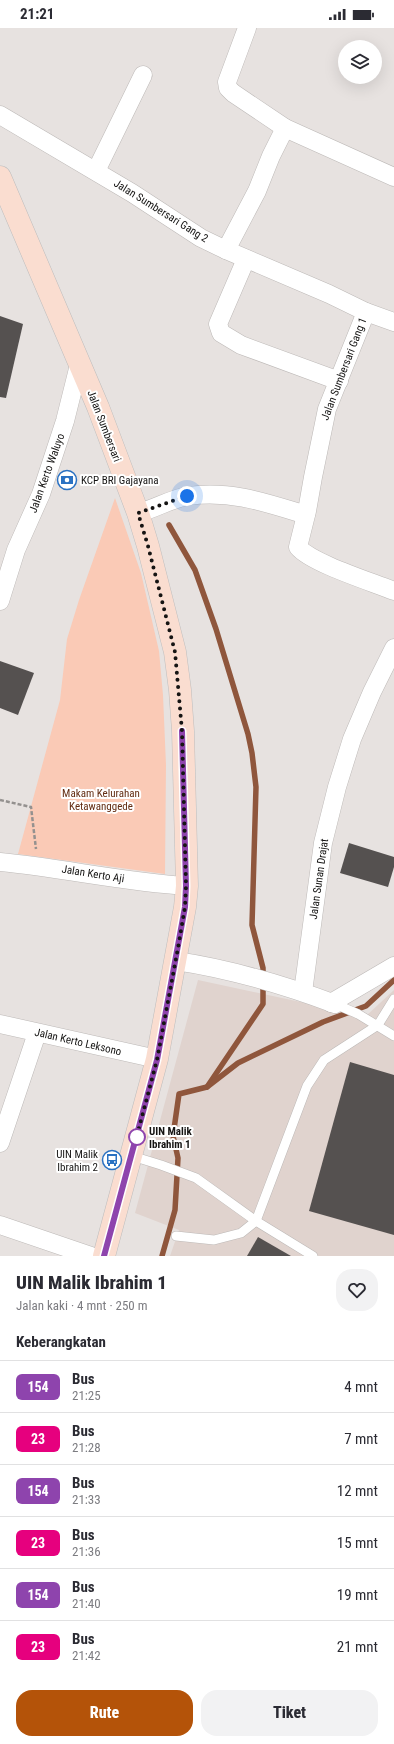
<!DOCTYPE html>
<html lang="id">
<head>
<meta charset="utf-8">
<style>
	body { margin:0; font-family:"Roboto Condensed",sans-serif; background:#f2f2f3; color:#2b2b33; height:100vh; display:flex; flex-direction:column; font-size:15px; white-space:nowrap }
	* { box-sizing:border-box; margin:0 }
	p { font-size:13px; color:#7c7c81 }
	.icon { flex:none; width:22px; height:22px; fill:none; stroke:currentColor; stroke-width:2; stroke-linecap:round; stroke-linejoin:round }
	.map { position:relative; height:1228px; overflow:hidden }
	.drawer { display:flex; flex-direction:column; background:#fff; flex:1 }
	.drawer>* { flex:none }
	.badge { padding:0 8px; border-radius:6px; font-size:14px; line-height:26px }
	.tools { position:absolute; left:338px; top:12px; display:grid; gap:8px }
	.tools a { display:grid; place-items:center; width:44px; height:44px; border-radius:50%; background:#fff; box-shadow:0 4px 16px #0002; font-size:20px }
	.you { position:absolute; width:20px; height:20px; margin:-10px; border:3px solid #fff; border-radius:50%; background:#1a73e8; box-shadow:0 0 0 6px #1a73e833 }
	.map>.badge { position:absolute; translate:-50% -50%; box-shadow:0 0 0 2px #fff }
	h2 { padding:0 16px; font-size:15px; line-height:36px }
	.round { display:grid; place-items:center; flex:none; width:42px; height:42px; border-radius:16px; background:#f2f2f3 }
	.head { display:flex; align-items:center; justify-content:space-between; height:68px; padding:0 16px }
	h1 { font-size:19px; font-weight:800; line-height:30px }
	.button { display:flex; gap:8px; margin-top:auto; padding:8px 16px }
	.button a { flex:1; height:46px; border-radius:16px; background:#b45309; color:#fff; font-size:16px; font-weight:800; line-height:46px; text-align:center }
	.button a+a { background:#f2f2f3; color:#2b2b33 }
	ul { padding:0; list-style:none }
	li { display:flex; align-items:center; gap:12px; height:52px; padding:0 16px; border-top:1px solid #e1e1e2 }
	li div { flex:1 }
	li b { display:block; font-size:15px }
	li em { font-style:normal }
	li .badge { min-width:44px; font-weight:700; text-align:center }
	.status { display:flex; justify-content:space-between; align-items:center; height:28px; padding:0 20px; background:#fff; direction:ltr }
	.status svg { height:11px; fill:currentColor }
	.map>svg:first-child { display:block }
</style>
</head>
<body>
<div class="status"><b>21:21</b><svg viewBox="0 0 49 12"><path d="M0 12V9h3v3zM5 12V6h3v6zM10 12V3h3v9zM15 12V0h3v12zM26 1h20v11H26zM47 4h2v5h-2z"/></svg></div>
<div class="map">
<svg width="394" height="1228" viewBox="0 0 394 1228">
	<rect width="100%" height="100%" fill="#e7e2e0"/>
	<!-- built -->
	<polygon fill="#e0d3ce" points="198,952 366,988 394,962 394,1228 170,1228 179,1202 135,1185"/>
	<!-- green -->
	<polygon fill="#facab6" points="115,470 141,545 159,623 163,667 166,737 165,846 18,826 60,672 67,611 79,572"/>
	<g fill="none" stroke-linecap="round" stroke-linejoin="round">
		<!-- stream -->
		<g stroke="#8f563c" stroke-width="5.5">
			<polyline points="169,497 195,542 216,601 248,706 252,725 256,759 252,897 263,940 263,976 207,1059"/>
			<polyline points="162,1228 175,1182 178,1130 173,1108 179,1066 207,1059 238,1035 323,994 366,978 394,952"/>
		</g>
	</g>
	<!-- building -->
	<g fill="#555150">
		<polygon points="0,288 23,296 6,370 0,369"/>
		<polygon points="0,633 34,645 18,687 0,680"/>
		<polygon points="349,815 394,829 394,839 388,859 340,845"/>
		<polygon points="350,1034 394,1047 394,1207 309,1183"/>
		<polygon points="258,1209 291,1228 247,1228"/>
	</g>
	<g fill="none" stroke-linecap="round" stroke-linejoin="round">
		<!-- service casing -->
		<g stroke="#bdb9b7" stroke-width="10">
			<g id="service">
				<polyline points="335,976 358,986 394,1008"/>
				<polyline points="132,1128 161,1137 196,1150 256,1193 313,1228"/>
				<polyline points="176,1208 214,1212 241,1205 256,1193 307,1058 324,1032 378,997 394,971"/>
			</g>
		</g>
		<!-- minor casing -->
		<g stroke="#bdb9b7" stroke-width="19">
			<g id="minor">
				<polyline points="247,0 227,54 228,60 233,65 285,100 394,149"/>
				<polyline points="0,87 132,165 201,210 226,222 329,266 366,284 394,294"/>
				<polyline points="96,143 143,47"/>
				<polyline points="226,222 257,163 271,128 285,100"/>
				<polyline points="246,231 218,296 221,305 241,317 339,353"/>
				<path d="M 366,284 L 327,381 L 313,449 L 307,483 L 298,519 C 311,535 372,554 394,563"/>
				<path d="M 138,485 C 155,481 170,471 188,468 C 229,462 264,474 303,486 L 306,486"/>
				<polyline points="0,573 16,522 41,466 65,393 79,337"/>
				<path d="M 0,834 C 62,840 124,854 187,858"/>
				<path d="M 176,933 C 230,941 284,957 335,976"/>
				<polyline points="303,964 323,815 337,759 352,711 372,664 394,620"/>
				<polyline points="331,975 394,938"/>
				<polyline points="0,996 157,1031"/>
				<polyline points="0,1115 37,1005"/>
				<polyline points="0,1197 91,1228"/>
			</g>
		</g>
		<!-- primary casing -->
		<g stroke="#bdbdbd" stroke-width="23">
			<polyline id="primary" points="0,149 98,379 138,485 148,518 175,624 180,662 183,703 187,858 185,879 157,1031 104,1228"/>
		</g>
		<!-- path -->
		<polyline stroke="#94918f" stroke-width="2.5" stroke-dasharray="4 2" stroke-linecap="butt" points="0,772 31,779 36,821"/>
		<!-- service -->
		<use href="#service" stroke="#fff" stroke-width="9"/>
		<!-- minor -->
		<use href="#minor" stroke="#fff" stroke-width="18"/>
		<!-- primary -->
		<use href="#primary" stroke="#faddd0" stroke-width="22"/>
	</g>
	<g fill="none" stroke-linecap="round" stroke-linejoin="round">
		<!-- line casing -->
		<g stroke="#fff" stroke-width="9">
			<polyline id="line" points="104,1228 157,1032 185,879 186,858 182,703"/>
		</g>
		<!-- line -->
		<use href="#line" stroke="#8e44ad" stroke-width="6"/>
		<!-- walk -->
		<polyline stroke="#151413" stroke-width="4" stroke-dasharray="0 7.2" points="137,1109 135,1115 157,1032 178,920 185,879 186,858 182,703 175,624 148,518 138,485 187,468"/>
	</g>
	<!-- icons -->
	<defs>
		<g id="bank-ring" transform="scale(1)"><circle r="9.5" fill="#fff" stroke="#2a71c2" stroke-width="1.5"/><path d="M-6-4H6V4H-6ZM0-2.3a2.3 2.3 0 1 0 0 4.6a2.3 2.3 0 1 0 0-4.6Z" fill="#2a71c2"/></g>
		<g id="bus-ring" transform="scale(1)"><circle r="9.5" fill="#fff" stroke="#2a71c2" stroke-width="1.5"/><path d="M-5-6H5V4H4V6H2V4H-2V6H-4V4H-5ZM-3.5-4V0h7V-4ZM-3.5 1.2v1.5H-2V1.2ZM2 1.2v1.5H3.5V1.2Z" fill="#2a71c2"/></g>
	</defs>
	<g fill-rule="evenodd">
		<use href="#bank-ring" x="67" y="452"/>
		<use href="#bus-ring" x="112" y="1132"/>
	</g>
	<!-- markers -->
	<circle fill="#fff" stroke="#8e44ad" stroke-width="2" cx="137" cy="1109" r="8"/>
	<g text-anchor="middle" dominant-baseline="central" stroke-width="4" stroke-linejoin="round" paint-order="stroke">
		<!-- street labels -->
		<g font-size="11" fill="#151413" stroke="#fff">
			<text transform="translate(161 183) rotate(32)">Jalan Sumbersari Gang 2</text>
			<text transform="translate(344 341) rotate(-69)">Jalan Sumbersari Gang 1</text>
			<text transform="translate(104 398) rotate(69)">Jalan Sumbersari</text>
			<text transform="translate(47 445) rotate(-70)">Jalan Kerto Waluyo</text>
			<text transform="translate(93 846) rotate(9)">Jalan Kerto Aji</text>
			<text transform="translate(319 851) rotate(-82)">Jalan Sunan Drajat</text>
			<text transform="translate(78 1014) rotate(13)">Jalan Kerto Leksono</text>
		</g>
		<!-- poi labels -->
		<g font-size="11" fill="#151413" stroke="#fff" text-anchor="start">
			<text x="81" y="452">KCP BRI Gajayana</text>
			<text x="98" y="1126" text-anchor="end">UIN Malik<tspan x="98" dy="13">Ibrahim 2</tspan></text>
		</g>
		<!-- park labels -->
		<g font-size="11" fill="#632d13" stroke="#fff">
			<text x="101" y="765">Makam Kelurahan<tspan x="101" dy="13">Ketawanggede</tspan></text>
		</g>
		<!-- stop labels -->
		<g font-size="11" font-weight="bold" fill="#151413" stroke="#fff" text-anchor="start">
			<text x="149" y="1103">UIN Malik<tspan x="149" dy="13">Ibrahim 1</tspan></text>
		</g>
	</g>
</svg>
<div class="tools">
<a><svg class="icon" aria-label="layers" viewBox="0 0 24 24"><path d="M12 4l9 5-9 5-9-5zM3 14l9 5 9-5"/></svg></a>
</div>
<div class="you" style="left:187px;top:468px"></div>
</div>
<section class="drawer">
<div class="head"><div><h1>UIN Malik Ibrahim 1</h1><p>Jalan kaki · 4 mnt · 250 m</p></div><a class="round"><svg class="icon" aria-label="heart" viewBox="0 0 24 24"><path d="M12 20l-8-8c-3-5 5-10 8-4 3-6 11-1 8 4z"/></svg></a></div>
<h2>Keberangkatan</h2>
<ul>
<li><span class="badge" style="background:#8e44ad;color:#fff">154</span><div><b>Bus</b><p>21:25</p></div><em>4 mnt</em></li>
<li><span class="badge" style="background:#e6007e;color:#fff">23</span><div><b>Bus</b><p>21:28</p></div><em>7 mnt</em></li>
<li><span class="badge" style="background:#8e44ad;color:#fff">154</span><div><b>Bus</b><p>21:33</p></div><em>12 mnt</em></li>
<li><span class="badge" style="background:#e6007e;color:#fff">23</span><div><b>Bus</b><p>21:36</p></div><em>15 mnt</em></li>
<li><span class="badge" style="background:#8e44ad;color:#fff">154</span><div><b>Bus</b><p>21:40</p></div><em>19 mnt</em></li>
<li><span class="badge" style="background:#e6007e;color:#fff">23</span><div><b>Bus</b><p>21:42</p></div><em>21 mnt</em></li>
</ul>
<div class="button"><a>Rute</a><a>Tiket</a></div>
</section>
</body>
</html>
